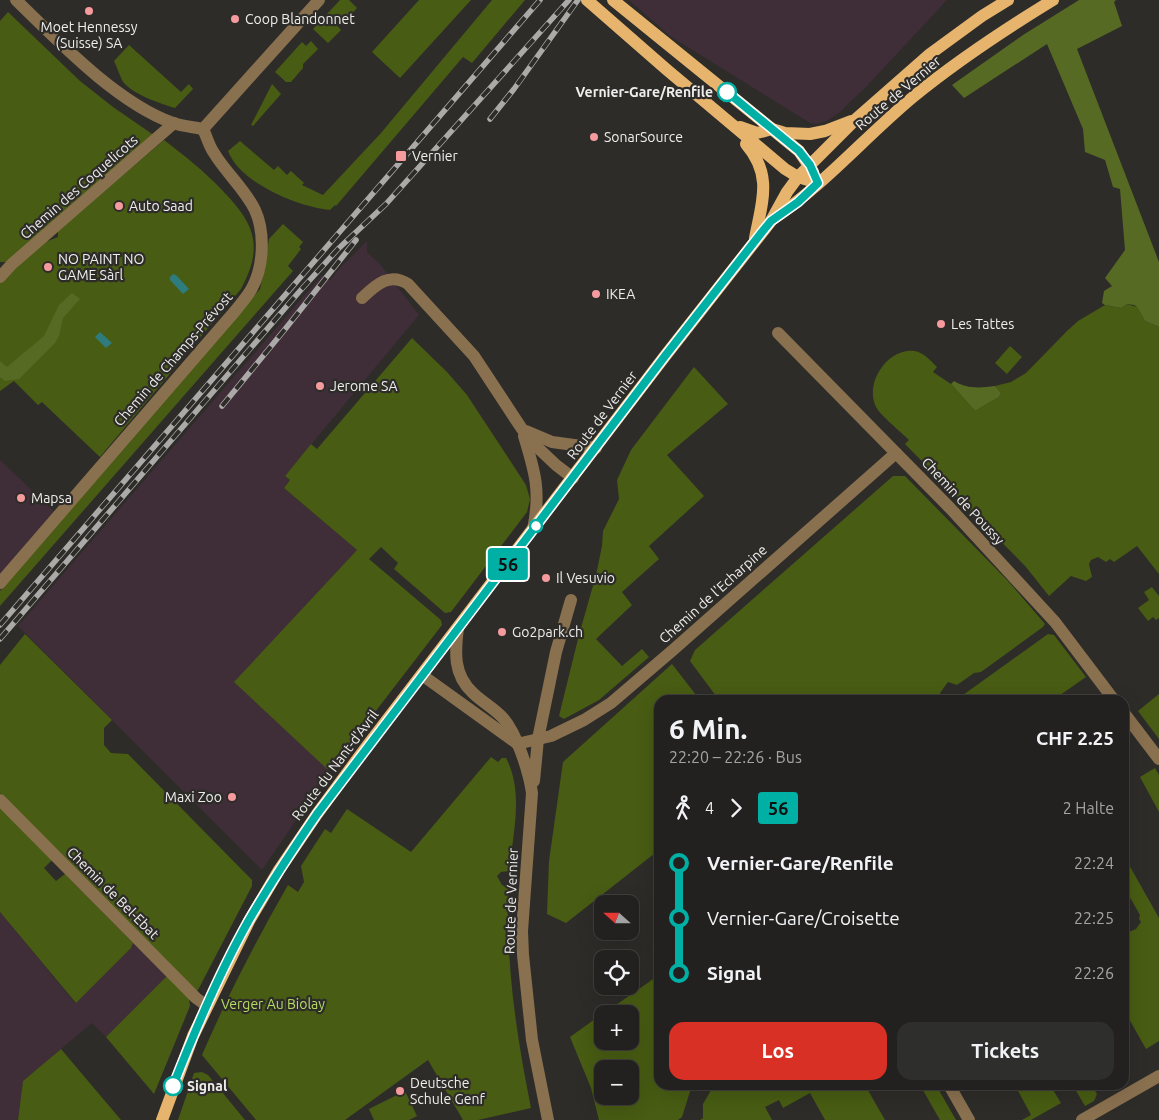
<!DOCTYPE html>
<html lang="de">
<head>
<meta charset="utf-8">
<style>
	body { margin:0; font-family:Ubuntu,sans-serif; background:#2e2e2c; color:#f1f3f6; height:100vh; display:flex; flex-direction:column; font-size:19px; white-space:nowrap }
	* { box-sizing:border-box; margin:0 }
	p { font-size:16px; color:#a2a3a4 }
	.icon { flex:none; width:28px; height:28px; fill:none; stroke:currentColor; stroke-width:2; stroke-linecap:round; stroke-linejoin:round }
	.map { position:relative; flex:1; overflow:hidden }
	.details { position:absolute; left:654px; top:695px; width:475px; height:395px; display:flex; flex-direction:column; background:#22211f; border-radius:15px; box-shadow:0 5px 20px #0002,0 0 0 1px #3f3e3d }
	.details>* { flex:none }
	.badge { padding:0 10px; border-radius:4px; font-size:18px; line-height:32px }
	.needle { width:32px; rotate:291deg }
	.controls { position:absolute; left:594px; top:895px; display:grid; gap:10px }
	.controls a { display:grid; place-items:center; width:45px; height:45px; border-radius:10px; background:#22211f; box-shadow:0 5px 20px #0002,0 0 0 1px #3f3e3d; font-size:25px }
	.map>.badge { position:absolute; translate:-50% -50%; box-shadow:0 0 0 2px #fff }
	.legs { display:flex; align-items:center; gap:8px; height:55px; padding:0 15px; font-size:16px }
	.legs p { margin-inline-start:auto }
	.summary { display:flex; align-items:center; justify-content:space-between; height:85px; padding:0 15px }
	h1 { font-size:28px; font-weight:700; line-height:38px }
	.cta { display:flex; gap:10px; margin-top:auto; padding:10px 15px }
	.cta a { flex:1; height:58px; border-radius:15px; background:#d93025; color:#fff; font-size:20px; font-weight:700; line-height:58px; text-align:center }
	.cta a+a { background:#2e2e2c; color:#f1f3f6 }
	ul { padding:0 15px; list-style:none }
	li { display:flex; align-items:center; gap:18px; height:55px; font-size:19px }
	li i { display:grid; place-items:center; width:8px; height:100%; margin:0 6px; background:currentColor }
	li i::after { content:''; width:12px; height:12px; margin:-6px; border:4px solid; border-radius:50%; background:#22211f }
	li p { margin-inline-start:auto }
	li:first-child i { background:linear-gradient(#0000 50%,currentColor 0) }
	li:last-child i { background:linear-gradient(currentColor 50%,#0000 0) }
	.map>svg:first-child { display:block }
</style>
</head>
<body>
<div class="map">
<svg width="1159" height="1120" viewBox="0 0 1159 1120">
	<rect width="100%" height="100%" fill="#2d2c29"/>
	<!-- industrial -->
	<g fill="#3f2d38">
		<polygon points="629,0 947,0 867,86 840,112 827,121 816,124 810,123 670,36"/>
		<polygon points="367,241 367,252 380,264 419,315 285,476 290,480 284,488 357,550 235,682 330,771 262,870 18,626 322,275 330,280 340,268"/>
		<polygon points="0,460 62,519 0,591"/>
		<polygon points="0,912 75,1003 131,948 133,943 167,976 106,1037 92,1023 23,1081 18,1120 0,1120"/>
	</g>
	<!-- green -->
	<g fill="#485c13" fill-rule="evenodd">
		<polygon points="340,0 349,0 357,8 345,21 338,15 332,20 341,30 328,43 313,29"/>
		<polygon points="419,0 471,0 400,78 372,52"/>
		<path d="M 492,0 L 525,0 L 472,63 L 463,57 L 336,206 L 335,205 L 330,210 C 298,207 240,183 228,151 L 240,141 L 274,170 L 278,166 L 287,175 L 291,171 L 304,183 L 302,185 L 323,195 L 381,133 Z"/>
		<polygon points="8,12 80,81 113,107 155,136 10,262 0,262 0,21"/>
		<polygon points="311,41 318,49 303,64 303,68 291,82 286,82 275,72 302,42 306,46"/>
		<path d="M 129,45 L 181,92 L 189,84 L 193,89 L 175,108 C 161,104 129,93 122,80 C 119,74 117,67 114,61 Z"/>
		<polygon points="272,84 281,94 253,126 251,125"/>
		<path d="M 164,140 C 185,156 204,171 222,190 C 255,224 264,246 241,289 L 100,457 L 42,402 L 38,405 L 14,381 L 0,391 L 0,282 L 45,242 L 58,237 L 58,231 Z"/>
		<polygon points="283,224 303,242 299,247 301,249 288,266 293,271 0,606 0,591 260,289 264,271 269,239"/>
		<path d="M 1127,304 L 1137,307 L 1145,321 L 1159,327 L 1159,574 L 1137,546 L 1114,562 L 1110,559 L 1106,562 L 1098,557 L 1091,560 L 1089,564 L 1092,577 L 1086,581 L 1071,576 L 1049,596 L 1026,567 L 905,444 L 909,440 C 901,432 880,415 876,407 C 864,383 888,347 915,351 C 924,353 931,361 937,367 L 933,372 L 951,384 L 975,411 L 999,397 L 1001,393 L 995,386 L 1011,382 L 1026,373 L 1067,331 L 1078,321 L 1105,305 L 1121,308 Z"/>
		<polygon points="412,338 447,372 467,395 526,485 530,499 527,512 451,612 445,613 394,569 398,563 381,547 369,559 441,620 442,625 332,768 327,769 234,682 357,550 284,488 290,480 285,476 311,444 317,449"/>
		<polygon points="1010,346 1022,357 1007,374 995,363"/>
		<polygon points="694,367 728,404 667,455 704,496 649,546 659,559 622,592 632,605 596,639 622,666 642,649 649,657 599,700 564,719 559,716 579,635 596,575 602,546 603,531 619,499 617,480 631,450"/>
		<polygon points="893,476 905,476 1008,581 1045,624 1043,627 981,672 974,673 957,685 948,682 940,693 945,699 944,700 719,700 690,661 695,650"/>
		<polygon points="1152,587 1159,596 1159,618 1156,620 1153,617 1148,621 1138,608 1149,600 1144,592"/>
		<polygon points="25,634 112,720 104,728 104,745 111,753 128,754 252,880 252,886 198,990 193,990 0,793 0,665"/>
		<polygon points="1048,634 1054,635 1086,677 1053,700 956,700"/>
		<polygon points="672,664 700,700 659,700 659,788 655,792 659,797 659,850 566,923 547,914 549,861 563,762"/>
		<polygon points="1159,694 1159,739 1138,711"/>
		<path d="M 491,757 L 498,762 L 502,758 L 506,758 C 524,792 513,834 509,871 L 501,872 L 497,876 L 502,885 L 508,888 C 506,965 516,1033 531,1108 L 478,1120 L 463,1120 L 428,1060 L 345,1120 L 256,1120 L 202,1055 C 227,997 256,941 288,885 L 298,892 L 304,882 L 301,866 L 325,829 L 331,833 L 347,809 L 411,852 Z"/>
		<polygon points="1155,768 1159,775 1159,812 1140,777"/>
		<polygon points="0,807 52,860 44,868 56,881 65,874 133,943 131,948 76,1003 0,912"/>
		<polygon points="1124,856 1159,918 1159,1041 1146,1049 1124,1010 1124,934 1136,929 1141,922 1139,919 1140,915 1124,887"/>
		<path d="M 659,975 L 659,1085 L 692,1085 L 682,1117 L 678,1120 L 599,1120 L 591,1088 L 570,1037 L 602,1014 L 602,1041 L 630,1041 L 630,1014 L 603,1014 ZM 602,1069 L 630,1069 L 630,1096 L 602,1096 Z"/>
		<polygon points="167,976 189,998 190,1006 154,1094 106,1037"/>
		<polygon points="61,1049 121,1120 18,1120 23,1081"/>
		<polygon points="202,1072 208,1075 245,1120 178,1120 194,1073"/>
		<polygon points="714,1085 865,1085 885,1120 825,1120 810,1093 783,1108 779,1100 765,1107 772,1120 700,1120 703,1118 703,1104"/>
		<polygon points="920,1085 936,1085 956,1120 940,1120"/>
		<polygon points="1015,1085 1050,1085 1061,1103 1031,1120 1022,1120 1031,1115"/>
		<polygon points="1083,1085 1091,1085 1097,1094 1094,1101 1085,1106 1075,1089"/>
		<polygon points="405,1091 417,1116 409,1120 374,1120 369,1109"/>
	</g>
	<!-- forest -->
	<g fill="#566a23">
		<polygon points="1079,0 1116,0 1114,2 1122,26 1077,49 1159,262 1159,327 1145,321 1137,307 1134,305 1127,304 1121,308 1105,305 1102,303 1104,291 1112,286 1105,278 1125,250 1120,189 1113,187 1105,160 1085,152 1083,129 1047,44 964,98 952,85 1023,35"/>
		<polygon points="72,293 80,299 63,318 59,336 55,343 19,379 5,381 0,377 0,361 7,367 44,336 59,305"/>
		<path d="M 954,381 C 967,389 980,388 995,386 L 1001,393 L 999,397 L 975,411 L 951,384 Z"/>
	</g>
	<!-- water -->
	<g fill="#2e7c7d">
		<polygon points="173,274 176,275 189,289 183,294 170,280 170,277"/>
		<polygon points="100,332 112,343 106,348 95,337"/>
	</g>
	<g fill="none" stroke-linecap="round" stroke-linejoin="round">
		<!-- minor -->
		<g stroke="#89704f" stroke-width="12">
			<path d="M 16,0 C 58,41 117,103 173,123 C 182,126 193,127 203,129"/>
			<polyline points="203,129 319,0"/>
			<polyline points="0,277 12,264 174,123"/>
			<path d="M 362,298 C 376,285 389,272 408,284 L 474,356 L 522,429 L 536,446 L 556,465 L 573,478"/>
			<polyline points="778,333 950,508 1055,622 1114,700"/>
			<polyline points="526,431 552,442 596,448"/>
			<path d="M 524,436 C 535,472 541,492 533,529"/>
			<path d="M 0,583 L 236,310 C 241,303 248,296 252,288 C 264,266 265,232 255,210 C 245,189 226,173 214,153 C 209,146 207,137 203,129"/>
			<path d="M 458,628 C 455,652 453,675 473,693 C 482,702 494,708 503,718 C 517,734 529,772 532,793 L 522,931 L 523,955 L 532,1040 L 548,1120"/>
			<polyline points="422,675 515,742"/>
			<polyline points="1124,713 1159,759"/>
			<polyline points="517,744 551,736 584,720 611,703 673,650 896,453"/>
			<polyline points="534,781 538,739 556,652 571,600"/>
			<polyline points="0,800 196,998 207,1006"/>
			<polyline points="949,1085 969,1120"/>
			<polyline points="1082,1120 1159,1076"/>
		</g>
		<!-- major -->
		<g stroke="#e7b46d" stroke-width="12">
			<polyline points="587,0 666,69 785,169 798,177 818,183"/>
			<polyline points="613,0 799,151 813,172"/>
			<polyline points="740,127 757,133 772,129 785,133 810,134 825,131 851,121"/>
			<path d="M 746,144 C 773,175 762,202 755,238"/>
			<path d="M 773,219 C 824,185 865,137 913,97 C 957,61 1004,30 1053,0"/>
			<polyline points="162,1120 193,1036 249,921 279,870 317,814 367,746 665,356 771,221 787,192 798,177 856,119 930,54 982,16 1008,0"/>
		</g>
		<!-- rail casing -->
		<g stroke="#abaaa8" stroke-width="5.5">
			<g id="rail">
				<polyline points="490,119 514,89 578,0"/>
				<polyline points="222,406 286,328 356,240"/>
				<polyline points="0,625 540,0"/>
				<polyline points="0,639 299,292 338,249 386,204 569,0"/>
			</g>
		</g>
		<!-- rail -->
		<use href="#rail" stroke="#2d2c29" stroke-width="4" stroke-dasharray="11" stroke-linecap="butt"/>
	</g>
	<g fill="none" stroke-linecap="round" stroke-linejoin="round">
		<!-- line-1 casing -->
		<g stroke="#fff" stroke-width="11">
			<path id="line-1" d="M 173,1086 C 195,1030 219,973 249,920 C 270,884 293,849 317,814 L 665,356 L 762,232 L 771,221 L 798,202 L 818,183 L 810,165 L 799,151 L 727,92"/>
		</g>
		<!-- line-1 -->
		<use href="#line-1" stroke="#00b0a4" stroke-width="8"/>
	</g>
	<!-- markers -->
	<g fill="#f59b9e" stroke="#2d2c29" stroke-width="2">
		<circle cx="89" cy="11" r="5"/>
		<circle cx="235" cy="19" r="5"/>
		<circle cx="594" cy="137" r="5"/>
		<rect x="395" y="150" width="12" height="12" rx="2.5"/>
		<circle cx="119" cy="206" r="5"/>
		<circle cx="48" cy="267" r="5"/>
		<circle cx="596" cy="294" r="5"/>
		<circle cx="941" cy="324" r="5"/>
		<circle cx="320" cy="386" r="5"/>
		<circle cx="21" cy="498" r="5"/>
		<circle cx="546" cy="578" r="5"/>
		<circle cx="502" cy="632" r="5"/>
		<circle cx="232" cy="797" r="5"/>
		<circle cx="400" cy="1091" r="5"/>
	</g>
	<g fill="#fff" stroke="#00b0a4" stroke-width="2.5">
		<circle cx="727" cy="92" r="9"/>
		<circle cx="536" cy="526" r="6"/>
		<circle cx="173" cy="1086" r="9"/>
	</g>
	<g text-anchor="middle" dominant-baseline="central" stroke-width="4.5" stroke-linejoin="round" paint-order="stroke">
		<!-- poi labels -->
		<g font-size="14" fill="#efeeec" stroke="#2d2c29" text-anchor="start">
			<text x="245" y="19">Coop Blandonnet</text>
			<text x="89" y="27" text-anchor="middle">Moet Hennessy<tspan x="89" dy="16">(Suisse) SA</tspan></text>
			<text x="604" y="137">SonarSource</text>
			<text x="412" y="156">Vernier</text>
			<text x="129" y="206">Auto Saad</text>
			<text x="58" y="259">NO PAINT NO<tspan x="58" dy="16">GAME Sàrl</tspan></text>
			<text x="606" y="294">IKEA</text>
			<text x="951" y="324">Les Tattes</text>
			<text x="330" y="386">Jerome SA</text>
			<text x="31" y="498">Mapsa</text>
			<text x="556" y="578">Il Vesuvio</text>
			<text x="512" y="632">Go2park.ch</text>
			<text x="222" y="797" text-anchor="end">Maxi Zoo</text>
			<text x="410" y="1083">Deutsche<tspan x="410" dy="16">Schule Genf</tspan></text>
		</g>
		<!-- stop labels -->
		<g font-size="14" font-weight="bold" fill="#efeeec" stroke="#2d2c29" text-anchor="end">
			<text x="713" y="92">Vernier-Gare/Renfile</text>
			<text x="187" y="1086" text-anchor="start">Signal</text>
		</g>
		<!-- street labels -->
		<g font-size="14" fill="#efeeec" stroke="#2d2c29">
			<text transform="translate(898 93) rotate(-40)">Route de Vernier</text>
			<text transform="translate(79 187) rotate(-41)">Chemin des Coquelicots</text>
			<text transform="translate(173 359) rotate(-49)">Chemin de Champs-Prévost</text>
			<text transform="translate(602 415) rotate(-53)">Route de Vernier</text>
			<text transform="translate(963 501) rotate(47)">Chemin de Poussy</text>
			<text transform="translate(713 594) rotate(-42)">Chemin de l'Echarpine</text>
			<text transform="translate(335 765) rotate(-53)">Route du Nant-d'Avril</text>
			<text transform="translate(113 893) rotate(45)">Chemin de Bel-Ebat</text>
			<text transform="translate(511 901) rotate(-88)">Route de Vernier</text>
		</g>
		<!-- park labels -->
		<g font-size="14" fill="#b7dc62" stroke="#2d2c29">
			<text x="273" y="1004">Verger Au Biolay</text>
		</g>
	</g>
</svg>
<div class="controls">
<a><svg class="needle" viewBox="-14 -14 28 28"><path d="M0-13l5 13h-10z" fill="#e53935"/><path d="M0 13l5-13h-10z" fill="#a2a3a4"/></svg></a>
<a><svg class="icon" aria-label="locate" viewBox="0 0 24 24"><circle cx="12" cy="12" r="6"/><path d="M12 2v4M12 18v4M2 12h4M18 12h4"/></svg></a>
<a>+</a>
<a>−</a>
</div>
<b class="badge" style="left:508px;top:564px;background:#00b0a4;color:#111">56</b>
<section class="details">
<div class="summary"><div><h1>6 Min.</h1><p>22:20 – 22:26 · Bus</p></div><b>CHF 2.25</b></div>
<div class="legs"><svg class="icon" aria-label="walk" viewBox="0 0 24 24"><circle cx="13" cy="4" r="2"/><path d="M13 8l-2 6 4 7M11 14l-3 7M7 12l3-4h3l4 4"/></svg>4<svg class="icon" aria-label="forward" viewBox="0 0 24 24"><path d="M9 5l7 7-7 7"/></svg><b class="badge" style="background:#00b0a4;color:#111">56</b><p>2 Halte</p></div>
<ul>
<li><i style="color:#00b0a4"></i><b>Vernier-Gare/Renfile</b><p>22:24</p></li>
<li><i style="color:#00b0a4"></i><span>Vernier-Gare/Croisette</span><p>22:25</p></li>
<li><i style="color:#00b0a4"></i><b>Signal</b><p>22:26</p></li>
</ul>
<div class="cta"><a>Los</a><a>Tickets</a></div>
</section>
</div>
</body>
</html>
